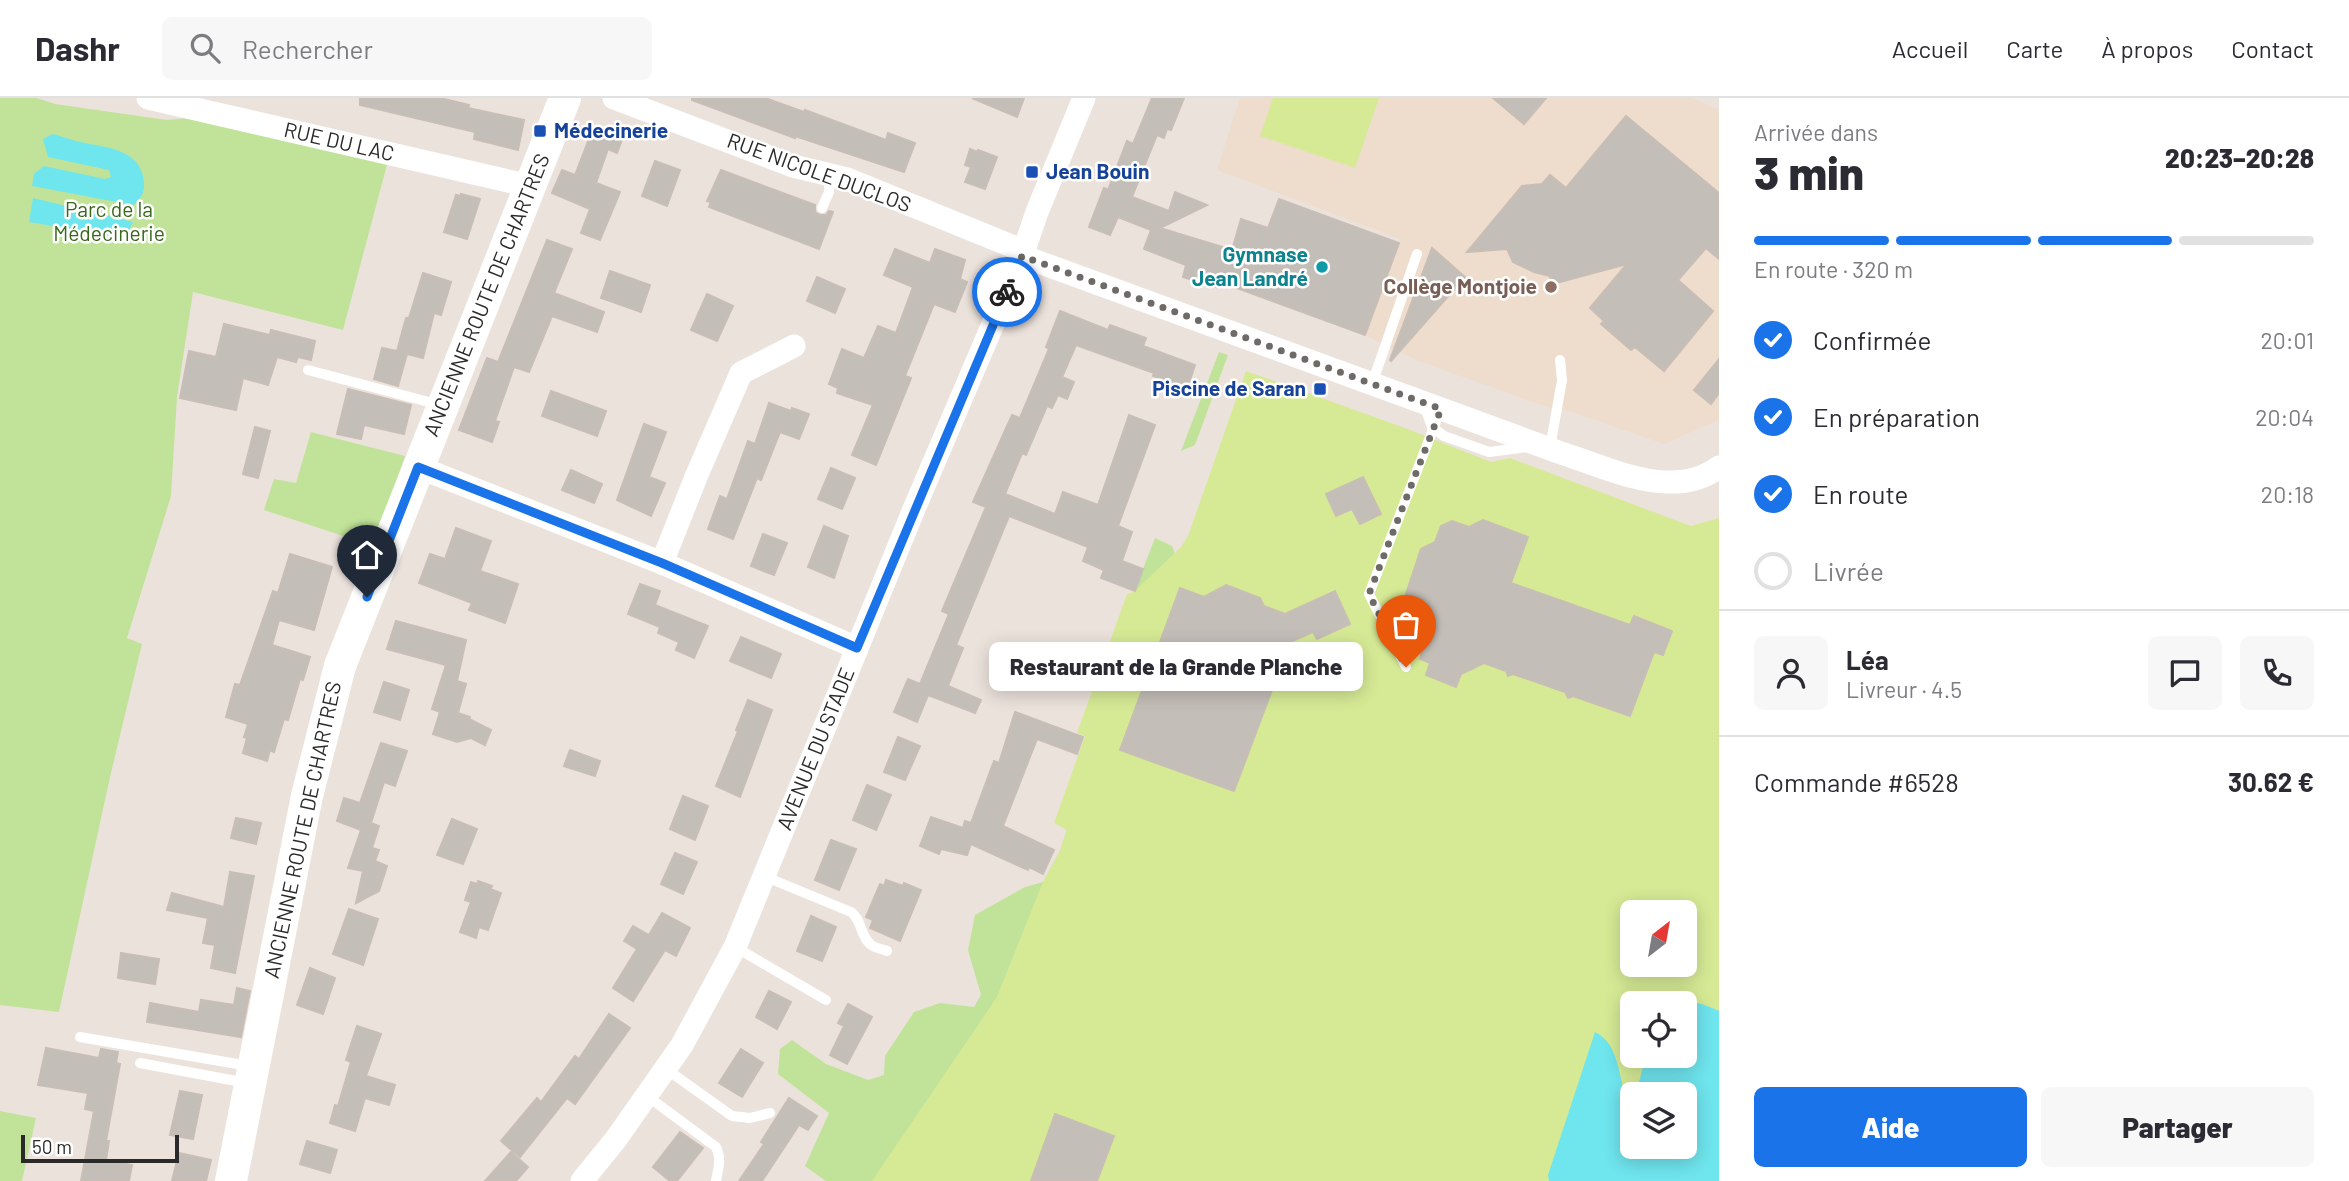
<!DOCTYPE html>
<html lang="fr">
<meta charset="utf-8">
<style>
:root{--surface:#fff;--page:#f7f7f7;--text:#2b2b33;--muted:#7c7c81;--line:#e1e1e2;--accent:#1a73e8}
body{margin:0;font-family:Barlow,sans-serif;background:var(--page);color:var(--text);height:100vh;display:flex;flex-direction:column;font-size:26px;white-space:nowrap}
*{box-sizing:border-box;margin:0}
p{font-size:23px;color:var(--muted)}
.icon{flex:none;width:38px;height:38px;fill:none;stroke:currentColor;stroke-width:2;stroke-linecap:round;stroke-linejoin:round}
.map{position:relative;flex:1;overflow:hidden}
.drawer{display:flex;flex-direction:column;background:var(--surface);width:630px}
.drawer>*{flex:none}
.needle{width:46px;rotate:31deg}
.controls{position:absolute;left:1620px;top:802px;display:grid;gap:14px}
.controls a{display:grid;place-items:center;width:77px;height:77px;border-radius:10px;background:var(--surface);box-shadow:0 4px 18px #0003;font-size:35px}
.scale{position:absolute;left:21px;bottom:18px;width:158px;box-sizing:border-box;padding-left:7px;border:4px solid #2a2a2a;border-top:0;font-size:19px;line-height:24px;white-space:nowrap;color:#2a2a2a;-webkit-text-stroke:5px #fff;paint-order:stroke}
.pin{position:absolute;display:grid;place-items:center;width:60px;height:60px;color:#fff;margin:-72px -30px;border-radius:50% 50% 50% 0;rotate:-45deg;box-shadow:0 0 7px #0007}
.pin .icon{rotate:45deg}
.courier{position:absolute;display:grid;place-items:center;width:70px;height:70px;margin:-35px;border:5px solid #1a73e8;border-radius:50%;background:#fff;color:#222;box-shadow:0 2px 9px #0007}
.bubble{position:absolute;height:49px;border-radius:10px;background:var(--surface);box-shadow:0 4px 18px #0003;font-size:23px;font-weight:800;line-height:49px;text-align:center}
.summary em{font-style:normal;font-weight:800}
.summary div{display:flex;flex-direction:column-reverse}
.summary{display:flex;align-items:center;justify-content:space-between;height:119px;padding:0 35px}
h1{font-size:46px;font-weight:800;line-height:52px}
.bar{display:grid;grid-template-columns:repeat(4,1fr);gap:10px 7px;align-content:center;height:84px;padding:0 35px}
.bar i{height:9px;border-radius:5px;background:var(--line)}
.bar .active{background:var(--accent)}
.bar p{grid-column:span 4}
.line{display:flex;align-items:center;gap:18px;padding:0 35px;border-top:2px solid var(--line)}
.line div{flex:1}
.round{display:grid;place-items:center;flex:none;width:74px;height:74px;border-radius:10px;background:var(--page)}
ol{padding:0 35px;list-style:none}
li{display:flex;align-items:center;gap:21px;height:77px}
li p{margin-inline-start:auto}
li .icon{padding:7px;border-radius:50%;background:var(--accent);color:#fff;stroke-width:4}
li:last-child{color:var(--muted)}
li i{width:38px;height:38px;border:4px solid var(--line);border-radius:50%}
.cta{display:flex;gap:14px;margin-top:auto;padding:14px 35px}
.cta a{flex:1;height:80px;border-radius:10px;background:var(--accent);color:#fff;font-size:28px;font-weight:800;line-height:80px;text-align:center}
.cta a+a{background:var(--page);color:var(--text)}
header{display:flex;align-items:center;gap:42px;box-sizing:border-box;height:98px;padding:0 35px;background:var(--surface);border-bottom:2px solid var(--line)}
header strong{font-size:33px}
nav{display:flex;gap:38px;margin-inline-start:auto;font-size:24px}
.search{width:490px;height:63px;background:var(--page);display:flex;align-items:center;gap:18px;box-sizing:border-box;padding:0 24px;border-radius:10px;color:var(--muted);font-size:26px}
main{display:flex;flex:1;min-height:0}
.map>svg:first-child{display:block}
.education{fill:#eedccc}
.green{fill:#c0e399}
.pitch{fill:#d6ea95;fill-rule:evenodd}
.water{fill:#6fe5ee}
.building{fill:#c4beb8;stroke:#c8beb6;stroke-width:2}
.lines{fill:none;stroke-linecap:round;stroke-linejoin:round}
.service{stroke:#fff;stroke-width:10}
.minor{stroke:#fff;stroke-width:23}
.secondary{stroke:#fff;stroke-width:32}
.done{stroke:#6e6a68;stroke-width:7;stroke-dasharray:0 12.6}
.route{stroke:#1a73e8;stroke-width:9}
.transit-dot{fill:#1a4fb4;stroke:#fff;stroke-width:2.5}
.culture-dot{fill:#0f9aa8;stroke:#fff;stroke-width:2.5}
.education-dot{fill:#8d6e63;stroke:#fff;stroke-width:2.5}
.labels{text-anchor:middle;stroke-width:5;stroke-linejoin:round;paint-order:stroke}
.transit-label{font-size:21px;font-weight:bold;fill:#164399;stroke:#fff;text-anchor:start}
.street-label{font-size:21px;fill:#2a2a2a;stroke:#fff}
.park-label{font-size:21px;fill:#39681a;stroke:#fff}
.culture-label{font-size:21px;font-weight:bold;fill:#0d838f;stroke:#fff;text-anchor:end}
.education-label{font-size:21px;font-weight:bold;fill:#785e54;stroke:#fff;text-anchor:end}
</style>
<header>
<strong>Dashr</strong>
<div class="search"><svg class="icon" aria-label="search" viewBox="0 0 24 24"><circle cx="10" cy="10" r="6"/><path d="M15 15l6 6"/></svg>Rechercher</div>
<nav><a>Accueil</a><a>Carte</a><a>À propos</a><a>Contact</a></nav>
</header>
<main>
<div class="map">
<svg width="1719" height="1083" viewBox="0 0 1719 1083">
<rect width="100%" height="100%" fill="#ece2dc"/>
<!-- education -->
<path class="education" d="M1240 0H1692L1719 12V322L1664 346 1569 313 1547 309 1416 262 1365 237 1400 141 1217 72Z"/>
<!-- green -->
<g class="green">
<path d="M0 0H37L55 6 167 22 188 20 388 63 343 232 193 194 177 299 171 398 127 540 142 546 110 679 59 914 0 907Z"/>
<path d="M1219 254 1228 257 1195 347 1181 353Z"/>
<path d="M311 334 405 358 374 448 264 412 274 381 296 385Z"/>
<path d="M1155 440 1172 448 1184 481 1134 494Z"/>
<path d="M1067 731 1013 1083H826L805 1068 829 1015 778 976 780 951 792 942 826 966 868 982 884 977 885 958 914 914 940 905 974 909 981 897 968 852 975 817 1025 789 1043 784 1060 753Z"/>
<path d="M0 1013 36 1020 22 1083H0Z"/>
</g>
<!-- pitch -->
<g class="pitch">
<path d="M1273 0H1379L1355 70 1260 38Z"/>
<path d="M1246 273 1405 330 1491 364 1510 360 1691 428 1719 420V1083H872L997 899 1043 784 1060 753 1067 732 1054 725 1085 638 1077 635 1127 496 1134 494 1181 449 1188 438ZM1633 814H1685V866H1633ZM1633 905H1685V957H1633ZM1633 996H1685V1048H1633Z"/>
</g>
<!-- water -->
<g class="water">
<path d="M53 36C64 39 74 43 85 45 109 50 141 52 144 84 145 93 141 102 133 107L32 88 34 76 44 68 105 81 111 79 109 72 48 59 43 41Z"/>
<path d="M33 100 133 124 127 136 116 139 29 124Z"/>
<path d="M1671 902C1689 902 1703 905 1719 913V1083H1549L1548 1077 1595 934C1617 945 1618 971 1624 993L1633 997V1048H1685V996H1636L1646 957H1685V905H1668Z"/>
</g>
<!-- building -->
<g class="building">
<path d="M360 0H440L469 7 468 10 524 22 518 52 474 41 475 34 360 7Z"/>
<path d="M692 0H765L804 14 805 12 886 42 888 35 915 45 904 74 795 38V40L692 2Z"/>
<path d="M972 0H1024L1017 19Z"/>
<path d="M1152 0H1184L1171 32 1167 31 1164 40 1157 37 1132 99 1169 113 1175 94 1207 107 1160 130 1232 152 1241 121 1268 130 1279 101 1399 145 1365 237 1218 183 1216 189 1183 179 1186 167 1144 151 1151 132 1118 119 1110 137 1089 129 1104 90 1108 92 1127 43 1133 46Z"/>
<path d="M1493 0H1546L1524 26Z"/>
<path d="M1626 18 1719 95V161L1706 150 1678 182 1713 213 1664 273 1635 249 1631 252 1601 226 1604 223 1590 210 1627 166 1560 184H1551L1550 178 1534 174 1513 164 1507 151 1467 154 1522 88 1542 86 1550 77 1566 90Z"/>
<path d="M594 28 623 39 617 55 608 51 596 85 620 94 600 142 581 135 590 111 552 95 562 72 575 77Z"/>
<path d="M970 51 977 54 978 52 997 59 985 91 965 84 971 69 965 67Z"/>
<path d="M655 63 680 72 667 108 642 98Z"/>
<path d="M721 72 815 107V114L820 117H826L829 113 833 114 819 151 709 109 711 104 707 103Z"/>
<path d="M461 96 480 101 467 141 444 134 456 97 461 98Z"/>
<path d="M547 142 572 151 554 195 604 214 597 234 552 218 529 274 514 269 495 323 499 324 492 344 459 332 487 260 498 264Z"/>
<path d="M1432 150 1465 179 1391 263 1390 262Z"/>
<path d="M895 151 930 165 935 151 965 162 960 181 967 184 955 214 934 206 905 278 911 280 876 367 852 357 873 307 837 295 838 290 829 286 842 251 864 260 878 228 896 235 913 189 884 177Z"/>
<path d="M610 173 650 187 641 214 601 200Z"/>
<path d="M423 175 451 184 441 217 434 215 423 260 407 256 398 288 374 281 382 250 397 253 406 220H409Z"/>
<path d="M817 179 845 191 835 215 807 203Z"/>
<path d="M707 196 733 208 717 243 691 232Z"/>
<path d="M1060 213 1108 232 1110 227 1146 240 1143 248 1195 267 1187 291 1153 278 1154 275 1076 247 1062 279 1074 284 1067 301 1058 297 1052 310 1047 308 1026 357 1022 355 1005 396 1055 416 1063 394 1098 407 1129 317 1155 327 1118 428 1132 434 1122 463 1143 471 1135 493 1101 480 1104 472 1083 463 1088 449 1009 418 956 547 963 550 948 588 981 602 975 615 928 597 917 624 894 614 908 581 920 586 949 516 942 513 986 409 973 404 1012 317 1020 320 1049 251 1046 249Z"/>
<path d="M224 226 270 237 271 232 315 243 311 262 298 259 296 264 277 259 268 287 243 280 236 312 180 300 189 253 216 259Z"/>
<path d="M1719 261V295L1711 306 1694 292Z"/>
<path d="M348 291 411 307 404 336 364 327 361 341 337 336Z"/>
<path d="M551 293 606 313 597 338 542 318Z"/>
<path d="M769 305 791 313 792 310 809 316 799 341 780 334 761 382 757 380 733 441 708 431 720 398 727 401 748 343 755 346Z"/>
<path d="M644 326 666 334 649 379 665 385 651 418 617 402Z"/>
<path d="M255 329 270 333 258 380 243 376Z"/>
<path d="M831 370 855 380 842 411 818 401Z"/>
<path d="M571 372 602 386 594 405 562 392Z"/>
<path d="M1363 379 1381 416 1360 426 1352 411 1336 418 1326 396Z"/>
<path d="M1483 422 1528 439 1511 485 1630 527 1634 518 1672 533 1663 557 1654 554 1630 618 1573 598 1568 600 1565 594 1513 576 1508 578 1506 573 1484 565 1461 576 1456 589 1426 577 1430 565 1420 561 1423 551 1417 550 1421 538 1416 536 1428 504 1406 496 1421 451 1435 444 1441 428 1452 423 1469 429Z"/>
<path d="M824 428 848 438 834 480 808 469Z"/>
<path d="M456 430 491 443 480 473 518 486 505 525 469 512 472 505 419 485 430 456 445 461Z"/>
<path d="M763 436 787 445 774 477 751 468Z"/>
<path d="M290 456 332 469 314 532 279 522 272 547 310 559 303 582 300 581 288 622 284 621 274 654 270 652 267 663 243 655 247 640 244 639 248 626 226 619 235 586 240 587 273 493 278 495Z"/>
<path d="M640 486 660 493 655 507 708 528 694 560 676 552 679 544 658 535 660 529 628 516Z"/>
<path d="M1226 487 1260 500 1264 508 1285 516 1335 493 1350 526 1317 541 1313 534 1290 544 1234 693 1120 652 1180 490 1204 499Z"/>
<path d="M396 523 466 542 457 583 466 586 458 615 470 619 469 621 491 632 485 647 471 640 457 644 433 636 440 614 432 611 446 567 387 551Z"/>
<path d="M741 539 781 556 771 580 730 563Z"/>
<path d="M1027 546 1050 555 1042 577 1018 567Z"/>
<path d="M384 584 409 592 400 622 374 614Z"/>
<path d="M748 602 772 612 740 699 716 688 738 633 736 632Z"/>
<path d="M1015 614 1083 639 1077 656 1037 641 1003 728 1054 752 1043 776 1029 769 1028 772 971 746 967 757 941 751 939 756 920 748 931 719 963 730 965 723 971 725 994 663 999 665Z"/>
<path d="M898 639 920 648 905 682 884 674Z"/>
<path d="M381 645 407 653 395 688 384 684 371 725 379 728 372 750 379 752 375 763 387 768 379 793 356 805 363 773 348 770 361 732 337 723 344 700 360 705Z"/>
<path d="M570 652 600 663 595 678 564 668Z"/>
<path d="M867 687 891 697 876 732 853 722Z"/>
<path d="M683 698 708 708 695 742 670 731Z"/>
<path d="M236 720 261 725 256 746 231 740Z"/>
<path d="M452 721 477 731 463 766 437 757Z"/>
<path d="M831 742 856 751 839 792 815 782Z"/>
<path d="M675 755 697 764 683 796 661 786Z"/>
<path d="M230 774 254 778 235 875 211 870 215 847 203 845 208 820 167 812 172 795 224 809Z"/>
<path d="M886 782 903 788 904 785 921 792 900 843 870 830 873 822 866 819 880 786 884 788Z"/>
<path d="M478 783 492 788 490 791 501 795 488 832 479 829 476 840 460 834 471 804 465 802 471 784 477 786Z"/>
<path d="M349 811 378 821 363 867 333 856Z"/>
<path d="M662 815 690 830 676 858 665 852 633 903 613 890 637 851 624 843 633 828 649 837Z"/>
<path d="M811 818 836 829 822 863 797 853Z"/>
<path d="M121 855 159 861 155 886 118 880Z"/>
<path d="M310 870 335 880 323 916 297 907Z"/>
<path d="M237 890 250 893 241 939 147 924 150 905 199 914 201 902 234 907Z"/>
<path d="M769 893 791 904 777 931 756 919Z"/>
<path d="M848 906 872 919 847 966 830 957 844 928 838 925Z"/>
<path d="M609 916 630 930 575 1006 567 1000 520 1059 501 1043 537 1000 541 1004 575 958 579 961Z"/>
<path d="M357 928 381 936 366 978 395 987 389 1007 365 1000 355 1033 330 1025 335 1007 338 1008 351 964 346 962Z"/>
<path d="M46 950 99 960 101 951 118 954 116 965 120 966 106 1043H109L106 1062 132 1067 129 1083H81L94 1013 85 1011 88 995 38 987Z"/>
<path d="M741 951 763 965 742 999 719 985Z"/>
<path d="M180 993 202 997 193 1041 170 1037Z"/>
<path d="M789 1000 817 1018 808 1032 799 1027 762 1083H739L764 1046 761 1044Z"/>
<path d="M1055 1016 1114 1038 1097 1083H1031Z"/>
<path d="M680 1034 703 1050 677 1083H670L653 1069Z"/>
<path d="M307 1043 337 1052 330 1075 300 1066Z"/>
<path d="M511 1054 528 1069 516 1083H485Z"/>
<path d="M179 1055 211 1062 206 1083H172Z"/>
</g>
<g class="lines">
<!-- service -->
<g class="service">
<path d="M822 110 829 94 830 77"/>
<path d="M308 272 440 307"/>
<path d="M1372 286 1417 156"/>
<path d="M1424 307 1432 329 1444 338 1489 354 1527 349"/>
<path d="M1550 350 1562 282 1560 262"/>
<path d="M1406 569 1369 496 1441 311"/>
<path d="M766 779 851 814C862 822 860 837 870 846 874 850 882 851 887 853"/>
<path d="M735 849 826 902"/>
<path d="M80 939 249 968"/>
<path d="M140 965 247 985"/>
<path d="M666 971 732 1018 750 1020 770 1015"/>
<path d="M647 998 716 1049C722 1061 718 1071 716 1083"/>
</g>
<!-- minor -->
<g class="minor">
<path d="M148 0 530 88"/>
<path d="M614 0 793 68 847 81 1024 153"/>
<path d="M1022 158 1564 356C1611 371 1674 403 1719 369"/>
<path d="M418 369 662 465 857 550"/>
<path d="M662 465 696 379 741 275 794 248"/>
<path d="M582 1083 616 1041 682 947 735 849 914 411 1022 158 1037 114 1084 0"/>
</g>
<!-- secondary -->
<path class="secondary" d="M231 1083 307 698 340 568 565 0"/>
</g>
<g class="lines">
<!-- done -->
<path class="done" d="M1007 194 1022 158 1441 311 1369 496 1406 569"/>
<!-- route -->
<path class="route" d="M367 499 418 369 662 465 857 550 1007 194"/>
</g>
<!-- markers -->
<g class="transit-dot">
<rect x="533" y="26" width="14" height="14" rx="3.5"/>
<rect x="1025" y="67" width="14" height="14" rx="3.5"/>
<rect x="1313" y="284" width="14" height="14" rx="3.5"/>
</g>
<circle class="culture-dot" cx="1322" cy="169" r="7"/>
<circle class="education-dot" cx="1551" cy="189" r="7"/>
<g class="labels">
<!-- transit labels -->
<g class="transit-label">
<text x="554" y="40">Médecinerie</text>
<text x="1046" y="81">Jean Bouin</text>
<text x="1306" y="298" text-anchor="end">Piscine de Saran</text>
</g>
<!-- street labels -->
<g class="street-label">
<text transform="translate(339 44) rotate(13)" y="7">RUE DU LAC</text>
<text transform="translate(819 75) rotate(20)" y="7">RUE NICOLE DUCLOS</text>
<text transform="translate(487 197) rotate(-68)" y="7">ANCIENNE ROUTE DE CHARTRES</text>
<text transform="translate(816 651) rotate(-68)" y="7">AVENUE DU STADE</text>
<text transform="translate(303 732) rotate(-78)" y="7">ANCIENNE ROUTE DE CHARTRES</text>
</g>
<!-- park labels -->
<g class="park-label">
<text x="109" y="119">Parc de la<tspan x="109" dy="24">Médecinerie</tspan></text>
</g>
<!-- culture labels -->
<g class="culture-label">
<text x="1308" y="164">Gymnase<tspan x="1308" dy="24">Jean Landré</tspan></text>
</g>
<!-- education labels -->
<g class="education-label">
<text x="1537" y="196">Collège Montjoie</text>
</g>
</g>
</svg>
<div class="controls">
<a><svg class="needle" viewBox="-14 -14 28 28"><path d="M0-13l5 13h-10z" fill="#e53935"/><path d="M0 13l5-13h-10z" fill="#7c7c81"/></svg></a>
<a><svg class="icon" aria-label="locate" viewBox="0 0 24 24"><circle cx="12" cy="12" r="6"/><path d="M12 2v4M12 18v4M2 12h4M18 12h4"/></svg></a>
<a><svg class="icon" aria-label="layers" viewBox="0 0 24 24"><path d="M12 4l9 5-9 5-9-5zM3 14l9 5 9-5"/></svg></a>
</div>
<div class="scale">50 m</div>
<div class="pin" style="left:1406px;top:569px;background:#ea580c"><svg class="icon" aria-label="bag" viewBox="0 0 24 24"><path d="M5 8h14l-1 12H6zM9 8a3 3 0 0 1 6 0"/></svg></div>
<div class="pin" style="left:367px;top:499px;background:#1f2937"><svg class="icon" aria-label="home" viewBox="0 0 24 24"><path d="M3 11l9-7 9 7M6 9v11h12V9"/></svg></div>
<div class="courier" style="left:1007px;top:194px"><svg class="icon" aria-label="bike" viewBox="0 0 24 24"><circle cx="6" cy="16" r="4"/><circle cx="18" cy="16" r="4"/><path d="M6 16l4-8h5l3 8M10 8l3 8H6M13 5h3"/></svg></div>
<div class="bubble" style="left:989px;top:544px;width:374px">Restaurant de la Grande Planche</div>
</div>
<section class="drawer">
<div class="summary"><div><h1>3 min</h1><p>Arrivée dans</p></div><em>20:23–20:28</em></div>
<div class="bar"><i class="active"></i><i class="active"></i><i class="active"></i><i></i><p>En route · 320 m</p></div>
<ol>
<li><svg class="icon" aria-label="check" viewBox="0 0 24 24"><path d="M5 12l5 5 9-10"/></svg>Confirmée<p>20:01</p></li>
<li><svg class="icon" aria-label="check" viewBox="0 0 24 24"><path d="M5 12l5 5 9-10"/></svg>En préparation<p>20:04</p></li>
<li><svg class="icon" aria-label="check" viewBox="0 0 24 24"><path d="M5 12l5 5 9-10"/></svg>En route<p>20:18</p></li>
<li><i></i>Livrée</li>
</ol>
<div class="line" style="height:126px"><a class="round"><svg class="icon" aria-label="person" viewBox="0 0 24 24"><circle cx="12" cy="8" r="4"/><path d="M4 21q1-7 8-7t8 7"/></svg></a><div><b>Léa</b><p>Livreur · 4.5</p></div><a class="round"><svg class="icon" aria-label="chat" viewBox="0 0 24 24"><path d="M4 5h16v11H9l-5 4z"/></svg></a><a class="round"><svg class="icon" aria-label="phone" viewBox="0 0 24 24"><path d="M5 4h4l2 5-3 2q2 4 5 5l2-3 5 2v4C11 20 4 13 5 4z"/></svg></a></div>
<div class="line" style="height:91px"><div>Commande #6528</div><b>30.62 €</b></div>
<div class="cta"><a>Aide</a><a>Partager</a></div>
</section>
</main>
